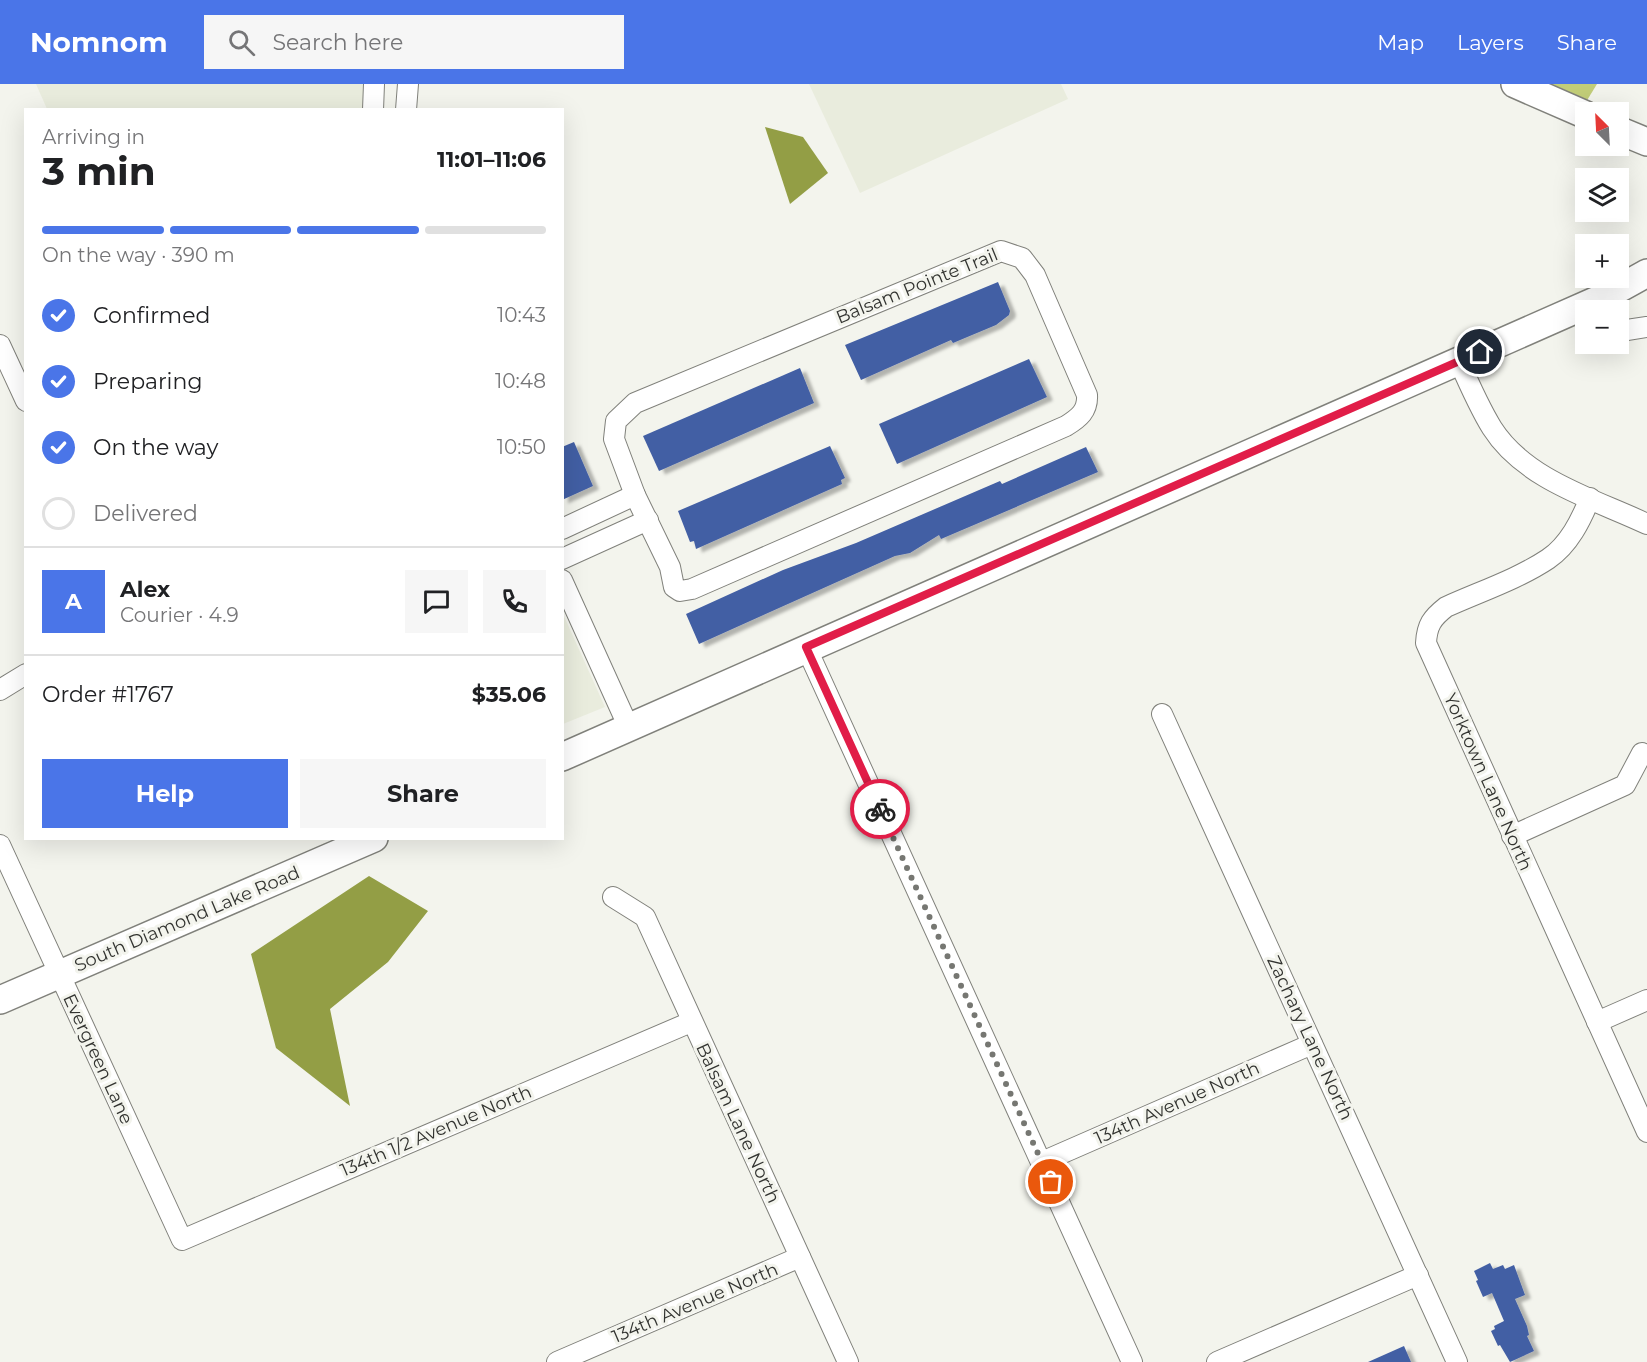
<!DOCTYPE html>
<meta charset="utf-8">
<style>
:root{--surface:#fff;--page:#f6f6f6;--text:#202124;--muted:#757577;--line:#e0e0e0;--accent:#4a75e8}
body{margin:0;font-family:Montserrat,sans-serif;background:var(--page);color:var(--text);height:100vh;display:flex;flex-direction:column;font-size:22px;white-space:nowrap}
*{box-sizing:border-box;margin:0}
p{font-size:20px;color:var(--muted)}
.icon{flex:none;width:33px;height:33px;fill:none;stroke:currentColor;stroke-width:2;stroke-linecap:round;stroke-linejoin:round}
.map{position:relative;flex:1;overflow:hidden}
.side{position:absolute;left:24px;top:24px;width:540px;height:732px;display:flex;flex-direction:column;background:var(--surface);border-radius:0px;box-shadow:0 6px 24px #0002}
.side>*{flex:none}
.needle{width:39px;rotate:336deg}
.tools{position:absolute;left:1575px;top:18px;display:grid;gap:12px}
.tools a{display:grid;place-items:center;width:54px;height:54px;border-radius:0px;background:var(--surface);box-shadow:0 6px 24px #0002;font-size:30px}
.pin{position:absolute;display:grid;place-items:center;width:51px;height:51px;color:#fff;margin:-26px;border:3px solid #fff;border-radius:50%;box-shadow:0 2px 6px #0007}
.courier{position:absolute;display:grid;place-items:center;width:60px;height:60px;margin:-30px;border:4px solid #e11d48;border-radius:50%;background:#fff;color:#222;box-shadow:0 2px 8px #0007}
.overview em{font-style:normal;font-weight:700}
.overview div{display:flex;flex-direction:column-reverse}
.overview{display:flex;align-items:center;justify-content:space-between;height:102px;padding:0 18px}
h1{font-size:39px;font-weight:700;line-height:45px}
.bar{display:grid;grid-template-columns:repeat(4,1fr);gap:9px 6px;align-content:center;height:72px;padding:0 18px}
.bar i{height:8px;border-radius:4px;background:var(--line)}
.bar .selected{background:var(--accent)}
.bar p{grid-column:span 4}
.line{display:flex;align-items:center;gap:15px;padding:0 18px;border-top:2px solid var(--line)}
.line div{flex:1}
.round{display:grid;place-items:center;flex:none;width:63px;height:63px;border-radius:0px;background:var(--page)}
ol{padding:0 18px;list-style:none}
li{display:flex;align-items:center;gap:18px;height:66px}
li p{margin-inline-start:auto}
li .icon{padding:6px;border-radius:50%;background:var(--accent);color:#fff;stroke-width:4}
li:last-child{color:var(--muted)}
li i{width:33px;height:33px;border:3px solid var(--line);border-radius:50%}
.primary-button{display:flex;gap:12px;margin-top:auto;padding:12px 18px}
.primary-button a{flex:1;height:69px;border-radius:0px;background:var(--accent);color:#fff;font-size:24px;font-weight:700;line-height:69px;text-align:center}
.primary-button a+a{background:var(--page);color:var(--text)}
header{display:flex;align-items:center;gap:36px;box-sizing:border-box;height:84px;padding:0 30px;background:var(--accent);color:#fff}
header strong{font-size:28px}
nav{display:flex;gap:33px;margin-inline-start:auto;font-size:21px}
.search{width:420px;height:54px;background:var(--page);display:flex;align-items:center;gap:15px;box-sizing:border-box;padding:0 21px;border-radius:0px;color:var(--muted);font-size:22px}
.map>svg:first-child{display:block}
.built{fill:#e9ecdd}
.green{fill:#c2cd78}
.water{fill:#939e45}
.building{fill:#435fa4;filter:url(#shadow)}
.lines{fill:none;stroke-linecap:round;stroke-linejoin:round}
.street-casing{stroke:#80817b;stroke-width:22}
.secondary-casing{stroke:#80817b;stroke-width:30}
.street{stroke:#fff;stroke-width:20}
.secondary{stroke:#fff;stroke-width:27}
.done{stroke:#767772;stroke-width:6;stroke-dasharray:0 10.8}
.route{stroke:#e11d48;stroke-width:8}
.labels{text-anchor:middle;stroke-width:6;stroke-linejoin:round;paint-order:stroke}
.street-label{font-size:18px;fill:#323330;stroke:#f3f4ed}
</style>
<header>
<strong>Nomnom</strong>
<div class="search"><svg class="icon" aria-label="search" viewBox="0 0 24 24"><circle cx="10" cy="10" r="6"/><path d="M15 15l6 6"/></svg>Search here</div>
<nav><a>Map</a><a>Layers</a><a>Share</a></nav>
</header>
<div class="map">
<svg width="1647" height="1278" viewBox="0 0 1647 1278">
<defs>
<filter id="shadow"><feDropShadow dx="6" dy="3.5" stdDeviation="1.5" flood-color="#0004"/></filter>
</defs>
<rect width="100%" height="100%" fill="#f3f4ed"/>
<!-- built -->
<g class="built">
<path d="M36 0H370L369 25H47Z"/>
<path d="M809 0H1061L1068 15 860 109Z"/>
<path d="M563 530 605 623 563 640H562Z"/>
</g>
<!-- green -->
<path class="green" d="M1547 0H1597L1586 18Z"/>
<!-- water -->
<g class="water">
<path d="M765 43 803 53 828 89 790 120Z"/>
<path d="M369 792 428 827 388 878 330 925 350 1022 276 964 251 870Z"/>
</g>
<!-- building -->
<g class="building">
<path d="M998 198 1010 227 1009 231 996 241 953 259 951 256 861 296 845 261Z"/>
<path d="M1029 275 1047 313 897 380 879 340Z"/>
<path d="M800 284 814 319 659 387 643 352Z"/>
<path d="M574 358 593 402 562 416V363Z"/>
<path d="M830 362 845 394 841 396 842 400 696 465 694 457 690 458 678 427Z"/>
<path d="M1086 363 1098 388 941 455 939 451 910 469 895 472 699 560 686 530 783 486 856 459 1000 397 1002 400Z"/>
<path d="M1490 1179 1493 1185 1503 1181 1505 1185 1514 1181 1525 1211 1515 1215 1527 1242 1529 1251 1527 1252 1534 1267 1510 1278 1500 1261 1498 1262 1491 1247 1495 1245 1494 1242 1504 1237 1492 1209 1483 1213 1476 1197 1478 1196 1474 1187Z"/>
<path d="M1404 1262 1411 1278H1368Z"/>
</g>
<g class="lines">
<!-- street casing -->
<g class="street-casing">
<g id="street">
<path d="M373 26 374 0"/>
<path d="M406 26 408 0"/>
<path d="M1001 167 1022 174 1035 191 1087 311C1088 327 1079 334 1066 342L692 505 680 507 674 503 670 483 635 411 614 355 616 337 635 319Z"/>
<path d="M1618 241 1627 246 1647 243"/>
<path d="M0 261 26 317"/>
<path d="M1459 277C1469 300 1479 323 1492 344 1525 396 1594 415 1647 440"/>
<path d="M1590 414C1581 436 1569 461 1548 475 1518 495 1479 508 1446 523 1432 534 1427 541 1426 559L1647 1048"/>
<path d="M562 445 635 411"/>
<path d="M562 475 648 436"/>
<path d="M562 496 629 644"/>
<path d="M806 563 1132 1278"/>
<path d="M0 606 26 590"/>
<path d="M1162 630 1457 1278"/>
<path d="M1512 752 1625 701 1642 669"/>
<path d="M0 761 182 1156 691 938"/>
<path d="M613 813 645 833 848 1278"/>
<path d="M1597 938 1647 916"/>
<path d="M1042 1078 1312 960"/>
<path d="M557 1278 800 1173"/>
<path d="M1217 1278 1418 1191"/>
</g>
</g>
<!-- secondary casing -->
<g class="secondary-casing">
<g id="secondary">
<path d="M1515 0 1586 31"/>
<path d="M1618 46 1647 58"/>
<path d="M562 673 1604 213 1647 189"/>
<path d="M0 916 374 754"/>
</g>
</g>
<!-- street -->
<use href="#street" class="street"/>
<!-- secondary -->
<use href="#secondary" class="secondary"/>
</g>
<g class="lines">
<!-- done -->
<path class="done" d="M880 725 1051 1098"/>
<!-- route -->
<path class="route" d="M880 725 806 563 1480 268"/>
</g>
<g class="labels">
<!-- street labels -->
<g class="street-label">
<text transform="translate(917 202) rotate(-22)" y="6">Balsam Pointe Trail</text>
<text transform="translate(1488 698) rotate(66)" y="6">Yorktown Lane North</text>
<text transform="translate(187 835) rotate(-23)" y="6">South Diamond Lake Road</text>
<text transform="translate(1310 954) rotate(65)" y="6">Zachary Lane North</text>
<text transform="translate(98 975) rotate(65)" y="6">Evergreen Lane</text>
<text transform="translate(1177 1019) rotate(-24)" y="6">134th Avenue North</text>
<text transform="translate(738 1039) rotate(65)" y="6">Balsam Lane North</text>
<text transform="translate(436 1047) rotate(-23)" y="6">134th 1/2 Avenue North</text>
<text transform="translate(695 1219) rotate(-23)" y="6">134th Avenue North</text>
</g>
</g>
</svg>
<div class="tools">
<a><svg class="needle" viewBox="-14 -14 28 28"><path d="M0-13l5 13h-10z" fill="#e53935"/><path d="M0 13l5-13h-10z" fill="#757577"/></svg></a>
<a><svg class="icon" aria-label="layers" viewBox="0 0 24 24"><path d="M12 4l9 5-9 5-9-5zM3 14l9 5 9-5"/></svg></a>
<a>+</a>
<a>−</a>
</div>
<div class="pin" style="left:1051px;top:1098px;background:#ea580c"><svg class="icon" aria-label="bag" viewBox="0 0 24 24"><path d="M5 8h14l-1 12H6zM9 8a3 3 0 0 1 6 0"/></svg></div>
<div class="pin" style="left:1480px;top:268px;background:#1f2937"><svg class="icon" aria-label="home" viewBox="0 0 24 24"><path d="M3 11l9-7 9 7M6 9v11h12V9"/></svg></div>
<div class="courier" style="left:880px;top:725px"><svg class="icon" aria-label="bike" viewBox="0 0 24 24"><circle cx="6" cy="16" r="4"/><circle cx="18" cy="16" r="4"/><path d="M6 16l4-8h5l3 8M10 8l3 8H6M13 5h3"/></svg></div>
<section class="side">
<div class="overview"><div><h1>3 min</h1><p>Arriving in</p></div><em>11:01–11:06</em></div>
<div class="bar"><i class="selected"></i><i class="selected"></i><i class="selected"></i><i></i><p>On the way · 390 m</p></div>
<ol>
<li><svg class="icon" aria-label="check" viewBox="0 0 24 24"><path d="M5 12l5 5 9-10"/></svg>Confirmed<p>10:43</p></li>
<li><svg class="icon" aria-label="check" viewBox="0 0 24 24"><path d="M5 12l5 5 9-10"/></svg>Preparing<p>10:48</p></li>
<li><svg class="icon" aria-label="check" viewBox="0 0 24 24"><path d="M5 12l5 5 9-10"/></svg>On the way<p>10:50</p></li>
<li><i></i>Delivered</li>
</ol>
<div class="line" style="height:108px"><b class="round" style="background:var(--accent);color:#fff">A</b><div><b>Alex</b><p>Courier · 4.9</p></div><a class="round"><svg class="icon" aria-label="chat" viewBox="0 0 24 24"><path d="M4 5h16v11H9l-5 4z"/></svg></a><a class="round"><svg class="icon" aria-label="phone" viewBox="0 0 24 24"><path d="M5 4h4l2 5-3 2q2 4 5 5l2-3 5 2v4C11 20 4 13 5 4z"/></svg></a></div>
<div class="line" style="height:78px"><div>Order #1767</div><b>$35.06</b></div>
<div class="primary-button"><a>Help</a><a>Share</a></div>
</section>
</div>
